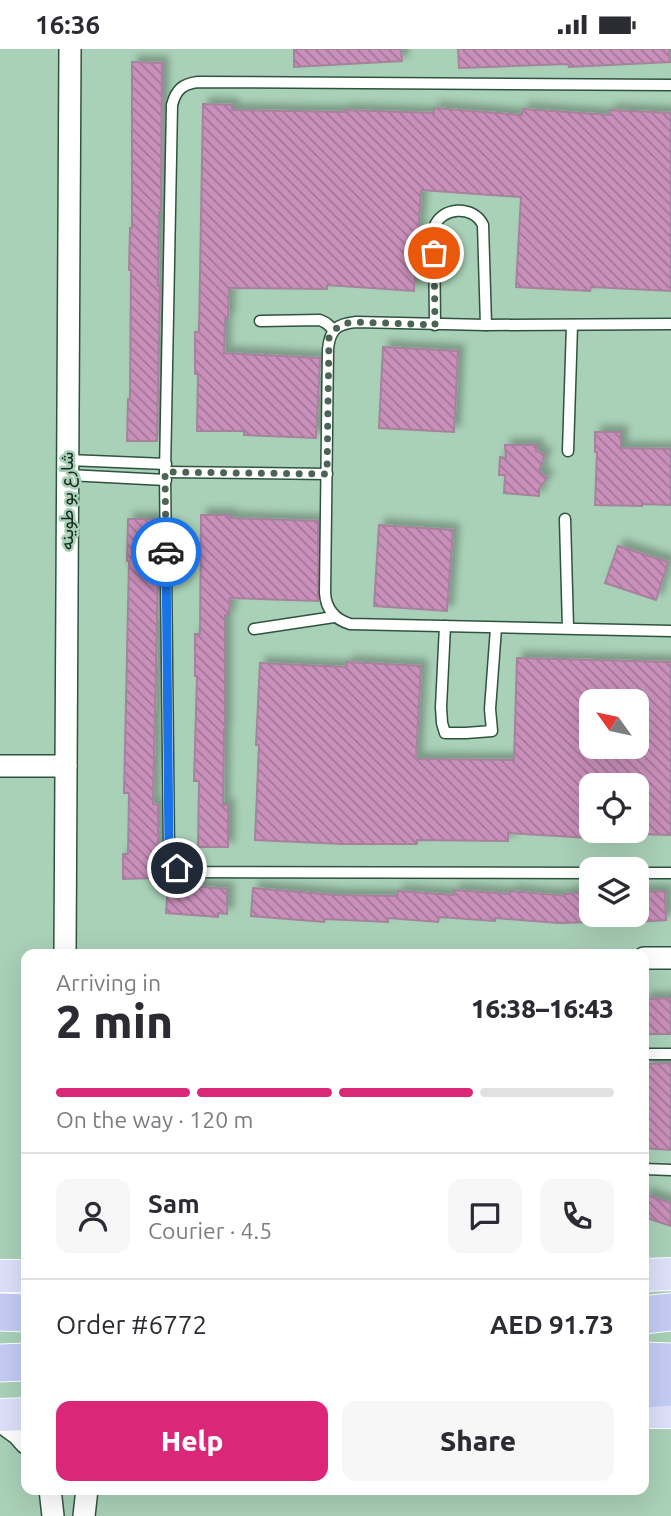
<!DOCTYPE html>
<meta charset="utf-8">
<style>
:root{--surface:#fff;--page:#f7f7f7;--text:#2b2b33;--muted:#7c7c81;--line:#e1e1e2;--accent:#db2777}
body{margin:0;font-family:Ubuntu,Vazirmatn,sans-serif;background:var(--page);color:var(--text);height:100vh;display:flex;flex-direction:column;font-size:26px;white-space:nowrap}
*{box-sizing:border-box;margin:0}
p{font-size:23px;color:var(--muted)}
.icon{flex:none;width:38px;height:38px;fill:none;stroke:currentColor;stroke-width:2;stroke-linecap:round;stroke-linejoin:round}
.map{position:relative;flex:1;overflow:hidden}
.details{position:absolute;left:21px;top:900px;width:628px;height:546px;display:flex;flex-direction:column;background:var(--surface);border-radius:14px;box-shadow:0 7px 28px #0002}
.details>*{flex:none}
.needle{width:46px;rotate:303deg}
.buttons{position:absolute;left:579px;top:640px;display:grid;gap:14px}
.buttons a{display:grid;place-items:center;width:70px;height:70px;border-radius:14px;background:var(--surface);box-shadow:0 7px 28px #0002;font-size:35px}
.pin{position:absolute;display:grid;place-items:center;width:60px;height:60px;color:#fff;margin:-30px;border:4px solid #fff;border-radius:50%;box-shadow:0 2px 7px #0007}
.courier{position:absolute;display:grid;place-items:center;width:70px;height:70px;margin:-35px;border:5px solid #1a73e8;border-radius:50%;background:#fff;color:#222;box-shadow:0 2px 9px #0007}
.head em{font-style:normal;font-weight:800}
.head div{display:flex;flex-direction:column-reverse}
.head{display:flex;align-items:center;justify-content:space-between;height:119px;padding:0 35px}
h1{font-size:46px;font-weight:800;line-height:52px}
.bar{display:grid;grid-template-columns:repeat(4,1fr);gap:10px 7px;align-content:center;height:84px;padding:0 35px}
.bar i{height:9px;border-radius:5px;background:var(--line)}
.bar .current{background:var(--accent)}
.bar p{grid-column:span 4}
.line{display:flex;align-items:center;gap:18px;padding:0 35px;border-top:2px solid var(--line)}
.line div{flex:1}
.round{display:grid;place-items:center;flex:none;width:74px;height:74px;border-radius:14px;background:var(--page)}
.primary-button{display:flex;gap:14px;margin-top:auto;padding:14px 35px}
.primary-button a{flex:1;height:80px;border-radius:14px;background:var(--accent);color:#fff;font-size:28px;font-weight:800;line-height:80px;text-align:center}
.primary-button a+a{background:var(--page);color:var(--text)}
.status{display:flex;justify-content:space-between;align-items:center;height:49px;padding:0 35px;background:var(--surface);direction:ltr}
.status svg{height:19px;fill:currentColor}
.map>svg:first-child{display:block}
.building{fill:url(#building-back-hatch);stroke:#a6839c;stroke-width:2;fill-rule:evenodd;filter:url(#shadow)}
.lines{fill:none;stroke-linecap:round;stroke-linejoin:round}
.lane-casing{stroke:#2f533e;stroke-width:13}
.street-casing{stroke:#2f533e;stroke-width:24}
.primary-casing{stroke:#fff;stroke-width:34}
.highway-casing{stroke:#fff;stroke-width:39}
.lane{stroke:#fff;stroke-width:10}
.street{stroke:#fff;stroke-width:21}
.primary{stroke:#dce0f9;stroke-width:32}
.highway{stroke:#c4ccf5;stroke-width:37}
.done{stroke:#4c6455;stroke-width:7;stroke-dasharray:0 12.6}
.route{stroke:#1a73e8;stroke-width:9}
.labels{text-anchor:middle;stroke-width:5;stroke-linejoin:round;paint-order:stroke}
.street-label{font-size:18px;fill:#1a2a20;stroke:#a9d1b7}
</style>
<div class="status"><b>16:36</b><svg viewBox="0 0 49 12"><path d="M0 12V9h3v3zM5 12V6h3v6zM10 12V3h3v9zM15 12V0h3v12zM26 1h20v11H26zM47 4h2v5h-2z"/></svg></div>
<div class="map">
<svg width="671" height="1467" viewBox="0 0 671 1467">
<defs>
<pattern id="building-back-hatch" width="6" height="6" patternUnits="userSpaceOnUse" patternTransform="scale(1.75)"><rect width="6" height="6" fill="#ca90bb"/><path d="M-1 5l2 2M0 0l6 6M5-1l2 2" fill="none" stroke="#a37698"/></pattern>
<filter id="shadow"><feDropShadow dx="6" dy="-6" stdDeviation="3.5" flood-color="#0004"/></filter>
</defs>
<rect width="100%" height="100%" fill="#a9d1b7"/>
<!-- building -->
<g class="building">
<path d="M294 0H401L402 12 294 18Z"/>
<path d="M458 0H669L670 13 569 18 568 15 459 19Z"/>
<path d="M132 13 162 14 161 163H159L158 237H160L157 392H127L128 350H130L131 221H129L130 179H132Z"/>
<path d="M203 55 232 56V61L344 63V61L434 64V59L522 66 523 60 610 66V61L671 64V242L591 238 590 242 516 238 521 148 421 141 414 242 327 236V240L229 239 228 270H225L224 304 320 309 316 389 244 386V382H197L198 325H195V283H199Z"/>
<path d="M383 298 458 302 454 383 379 379Z"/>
<path d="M595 383H621V399L671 400V456L642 455V457L595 456 597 403H595Z"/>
<path d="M505 396H537L536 402 545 405 539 422 547 429 539 440V447L504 444 505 426H499L500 408 506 409Z"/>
<path d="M201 466H230V469L318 472V552L230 549 229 566H225V680H224L223 756H228V798H198L199 732H194L197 627H195V585H200Z"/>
<path d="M128 470H157L156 526H158L153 755 158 756V798H156L155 829 123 830V805H128L129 744H124L129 512H127Z"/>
<path d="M379 476 453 481 447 562 374 557Z"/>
<path d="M618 497 668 513 656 551 605 534Z"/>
<path d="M517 609 671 613V786L637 785V737H592L589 789 508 784V792L417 791V795H343L255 791 259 696H256L260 614 347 618V613L421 617 416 710 514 711ZM590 653H637V705L589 703Z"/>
<path d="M168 835 227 840V865L218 864V868L166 864Z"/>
<path d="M253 839 335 846 397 847 398 842 454 846V841L510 845V842L565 847V845L592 843V873L559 874 495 869V872L439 868 438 873 388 869V873L325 870 324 873 251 867Z"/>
<path d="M665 842 666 871 637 873V843Z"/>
<path d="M671 949V985H644V950Z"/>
<path d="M671 1014V1101L644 1099V1015Z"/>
<path d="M644 1145 671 1154V1177L644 1168Z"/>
</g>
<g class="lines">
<!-- lane casing -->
<g class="lane-casing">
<g id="lane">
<path d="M260 272 320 271 326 274 334 281"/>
<path d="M671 275 486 276 356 273C337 275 330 280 328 300L325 544C326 560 334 570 350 575L671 582"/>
<path d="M435 276 434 179C440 158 473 155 483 176L486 276"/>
<path d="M568 402 572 276"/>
<path d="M68 411 166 415"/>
<path d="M165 423 327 425"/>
<path d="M68 426 166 431"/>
<path d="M565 470 568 579"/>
<path d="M445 577 441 658 442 674 445 684H466L492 682 490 660 496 579"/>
<path d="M254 580 334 568"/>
<path d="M592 824 189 823C176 821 171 815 169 803L165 423 172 56C176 41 182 35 198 33L671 36"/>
<path d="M637 824H671"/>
<path d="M644 1005H671"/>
<path d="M644 1120 671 1121"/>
</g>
</g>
<!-- street casing -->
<g class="street-casing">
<g id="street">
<path d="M0 717H66"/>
<path d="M65 905 70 0"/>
<path d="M644 909H671"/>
<path d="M0 1372 18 1385 26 1394"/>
<path d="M50 1440 53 1467"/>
<path d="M84 1467 87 1440"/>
</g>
</g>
<!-- primary casing -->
<g class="primary-casing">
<g id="primary">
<path d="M644 1226 671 1225"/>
<path d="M0 1227H26"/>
<path d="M644 1363H671"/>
<path d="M0 1366 26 1365"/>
</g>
</g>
<!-- highway casing -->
<g class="highway-casing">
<g id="highway">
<path d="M0 1263 26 1264"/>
<path d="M644 1266 671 1263"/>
<path d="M644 1312 671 1313"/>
<path d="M0 1314 26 1313"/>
<path d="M644 1340 671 1338"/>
</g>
</g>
<!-- lane -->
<use href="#lane" class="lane"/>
<!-- street -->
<use href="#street" class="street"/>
<!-- primary -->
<use href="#primary" class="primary"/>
<!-- highway -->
<use href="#highway" class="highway"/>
</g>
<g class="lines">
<!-- done -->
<path class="done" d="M166 503 165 423 327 425 329 288C336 277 343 274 356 273L435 276 434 204"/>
<!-- route -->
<path class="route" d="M166 503 169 803 171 813 177 819"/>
</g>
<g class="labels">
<!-- street labels -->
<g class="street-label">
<text transform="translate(67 452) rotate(-90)" y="6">شارع بو طوينه</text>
</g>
</g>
</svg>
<div class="buttons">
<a><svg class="needle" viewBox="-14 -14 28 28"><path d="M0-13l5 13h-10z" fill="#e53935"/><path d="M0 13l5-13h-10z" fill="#7c7c81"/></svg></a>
<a><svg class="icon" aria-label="locate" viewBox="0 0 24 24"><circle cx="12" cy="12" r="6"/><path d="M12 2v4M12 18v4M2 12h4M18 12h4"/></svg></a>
<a><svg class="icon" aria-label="layers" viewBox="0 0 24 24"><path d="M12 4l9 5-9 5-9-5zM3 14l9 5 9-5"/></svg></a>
</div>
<div class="pin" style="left:434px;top:204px;background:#ea580c"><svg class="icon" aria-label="bag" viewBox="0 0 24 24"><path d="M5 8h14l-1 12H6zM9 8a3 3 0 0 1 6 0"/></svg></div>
<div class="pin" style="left:177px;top:819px;background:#1f2937"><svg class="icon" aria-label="home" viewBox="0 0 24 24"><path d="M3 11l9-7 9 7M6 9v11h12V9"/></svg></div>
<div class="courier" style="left:166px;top:503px"><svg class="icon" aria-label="car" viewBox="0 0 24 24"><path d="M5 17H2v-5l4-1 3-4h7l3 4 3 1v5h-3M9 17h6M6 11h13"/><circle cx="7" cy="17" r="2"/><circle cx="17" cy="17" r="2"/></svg></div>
<section class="details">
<div class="head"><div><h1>2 min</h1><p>Arriving in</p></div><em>16:38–16:43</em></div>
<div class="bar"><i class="current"></i><i class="current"></i><i class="current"></i><i></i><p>On the way · 120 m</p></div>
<div class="line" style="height:126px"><a class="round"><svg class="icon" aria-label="person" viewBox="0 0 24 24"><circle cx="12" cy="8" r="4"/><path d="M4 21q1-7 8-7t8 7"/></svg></a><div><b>Sam</b><p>Courier · 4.5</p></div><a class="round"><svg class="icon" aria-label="chat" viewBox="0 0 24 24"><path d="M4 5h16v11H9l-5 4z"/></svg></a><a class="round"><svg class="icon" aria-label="phone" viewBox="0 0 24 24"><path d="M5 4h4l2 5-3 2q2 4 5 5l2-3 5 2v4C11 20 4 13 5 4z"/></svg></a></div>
<div class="line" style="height:91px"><div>Order #6772</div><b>AED 91.73</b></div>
<div class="primary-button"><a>Help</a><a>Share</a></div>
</section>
</div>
